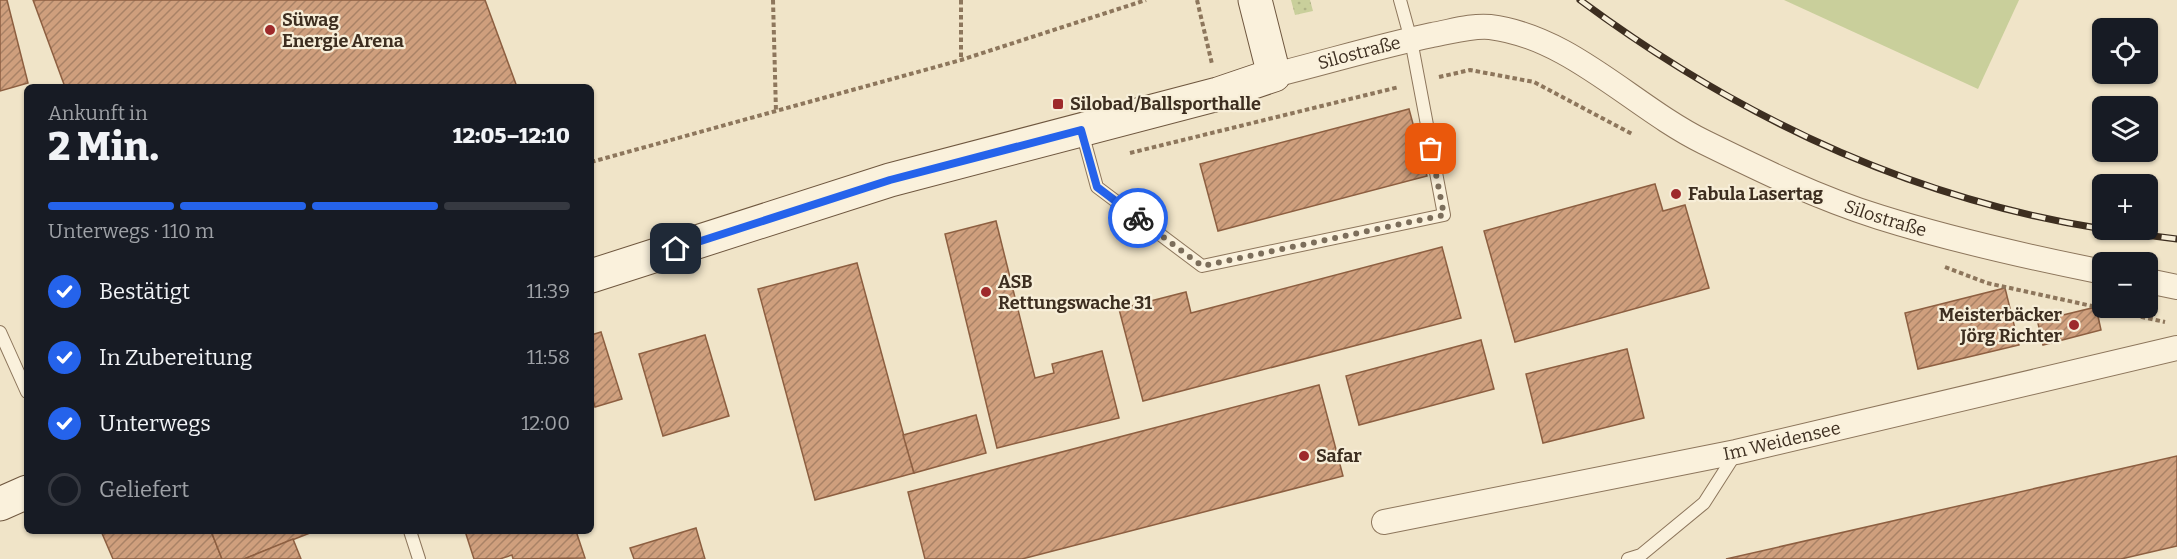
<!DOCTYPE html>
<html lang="de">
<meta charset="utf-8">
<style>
:root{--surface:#171b24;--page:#242831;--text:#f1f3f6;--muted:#9ea1a6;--line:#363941;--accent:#2563eb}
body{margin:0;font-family:Bitter,serif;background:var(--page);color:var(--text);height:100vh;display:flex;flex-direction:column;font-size:22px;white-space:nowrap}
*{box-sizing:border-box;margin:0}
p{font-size:20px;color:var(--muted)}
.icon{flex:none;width:33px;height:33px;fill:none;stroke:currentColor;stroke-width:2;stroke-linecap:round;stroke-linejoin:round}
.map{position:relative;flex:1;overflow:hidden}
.panel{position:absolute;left:24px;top:84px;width:570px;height:450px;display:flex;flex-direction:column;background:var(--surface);border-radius:9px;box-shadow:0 2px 4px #0004}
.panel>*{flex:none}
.controls{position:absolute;left:2092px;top:18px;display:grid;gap:12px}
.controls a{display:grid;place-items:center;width:66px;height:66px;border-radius:9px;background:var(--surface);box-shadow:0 2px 4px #0004;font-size:30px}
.pin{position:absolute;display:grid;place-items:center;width:51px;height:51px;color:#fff;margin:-26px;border-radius:12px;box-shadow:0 3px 9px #0006}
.courier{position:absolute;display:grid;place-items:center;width:60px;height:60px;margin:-30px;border:4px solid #2563eb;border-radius:50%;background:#fff;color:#222;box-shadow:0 2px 8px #0007}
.overview em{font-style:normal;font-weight:800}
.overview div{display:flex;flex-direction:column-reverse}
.overview{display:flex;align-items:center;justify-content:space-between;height:102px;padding:0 24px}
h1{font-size:39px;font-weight:800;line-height:45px}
.bar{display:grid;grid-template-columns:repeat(4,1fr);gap:9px 6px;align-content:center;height:72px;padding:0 24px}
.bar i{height:8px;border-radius:4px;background:var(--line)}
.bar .current{background:var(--accent)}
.bar p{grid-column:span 4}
ol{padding:0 24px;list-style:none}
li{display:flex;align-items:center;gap:18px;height:66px}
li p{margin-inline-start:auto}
li .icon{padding:6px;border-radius:50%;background:var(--accent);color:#fff;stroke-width:4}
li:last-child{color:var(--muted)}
li i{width:33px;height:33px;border:3px solid var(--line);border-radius:50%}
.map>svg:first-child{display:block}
.grass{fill:url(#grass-dots)}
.garden{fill:#c9cf9b}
.building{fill:url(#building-hatch);stroke:#8d5f41;stroke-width:1.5}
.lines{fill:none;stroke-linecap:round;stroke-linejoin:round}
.lane-casing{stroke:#8d765c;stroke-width:14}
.street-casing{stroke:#8d765c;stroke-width:26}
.secondary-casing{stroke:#6f573f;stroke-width:35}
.path{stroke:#8d765c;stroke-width:4;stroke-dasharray:4.5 3;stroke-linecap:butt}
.lane{stroke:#faf1dc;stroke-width:12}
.street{stroke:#faf1dc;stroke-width:24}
.secondary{stroke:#faf1dc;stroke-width:33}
.rail-casing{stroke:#3d2e20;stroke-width:7}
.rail{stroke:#f7eed8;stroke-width:4.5;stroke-dasharray:14;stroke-linecap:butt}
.done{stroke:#7c6e5b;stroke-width:6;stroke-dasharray:0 10.8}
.route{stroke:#2563eb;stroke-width:8}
.poi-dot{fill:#9e2a2b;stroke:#f7eed8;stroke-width:2}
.labels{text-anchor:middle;stroke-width:4.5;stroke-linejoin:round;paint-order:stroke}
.poi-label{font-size:18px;font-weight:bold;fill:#3d2e20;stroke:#f7eed8;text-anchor:start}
.street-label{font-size:18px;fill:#3d2e20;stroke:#f7eed8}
</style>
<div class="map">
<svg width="2177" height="559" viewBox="0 0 2177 559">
<defs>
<pattern id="grass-dots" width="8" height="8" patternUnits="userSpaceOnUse" patternTransform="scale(1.5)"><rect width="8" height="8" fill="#c9cf9b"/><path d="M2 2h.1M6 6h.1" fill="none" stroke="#aeb285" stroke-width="1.8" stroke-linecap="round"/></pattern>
<pattern id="building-hatch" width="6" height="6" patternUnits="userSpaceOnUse" patternTransform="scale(1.5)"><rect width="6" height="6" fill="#cf9f7d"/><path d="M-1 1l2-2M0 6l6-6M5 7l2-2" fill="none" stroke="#a98266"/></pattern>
</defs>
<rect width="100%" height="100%" fill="#f0e4c8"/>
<!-- grass -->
<path class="grass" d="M1291 0H1310L1313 11 1295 15Z"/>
<!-- garden -->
<path class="garden" d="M1784 0H2019L1978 89Z"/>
<!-- building -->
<g class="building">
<path d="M0 0H7L28 83 0 91Z"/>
<path d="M33 0H485L517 87H65Z"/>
<path d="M1409 109 1427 176 1218 231 1200 164Z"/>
<path d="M1655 184 1663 211 1685 205 1709 288 1515 342 1484 231Z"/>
<path d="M996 221 1035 378 1054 373 1052 364 1102 351 1119 418 997 448 945 234Z"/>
<path d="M1442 247 1461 318 1143 401 1119 309 1186 292 1191 313Z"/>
<path d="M857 263 914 473 815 500 758 289Z"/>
<path d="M2005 288 2019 345 1918 369 1905 313Z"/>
<path d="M2096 307 2101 330 2043 345 2037 319 2063 312V315Z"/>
<path d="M601 332 622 399 595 407 591 393V335Z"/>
<path d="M705 335 729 416 663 436 639 354Z"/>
<path d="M1481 340 1494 389 1359 425 1346 376Z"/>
<path d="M1627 349 1644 418 1543 443 1526 374Z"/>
<path d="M1319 385 1343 476 1022 559H925L908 492Z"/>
<path d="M976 415 986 453 914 473 903 435Z"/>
<path d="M2177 456V546L2121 559H1726Z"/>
<path d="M696 528 705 559H634L630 548Z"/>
<path d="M101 531H211L222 559H113Z"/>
<path d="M211 531H315L244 559H222Z"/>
<path d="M465 531H576L585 558 513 559 512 555 500 559H474Z"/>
<path d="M293 539 301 559H244Z"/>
</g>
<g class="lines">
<!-- lane casing -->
<g class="lane-casing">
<g id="lane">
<path d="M1082 132 1097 187 1202 266 1444 215 1411 40 1400 0"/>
<path d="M0 332 27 392"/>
<path d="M410 531 419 559"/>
<path d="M1628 559 1641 555 1704 503 1736 453"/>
</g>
</g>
<!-- street casing -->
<g class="street-casing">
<g id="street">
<path id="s1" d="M1274 75C1327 62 1379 46 1432 35 1450 32 1472 25 1490 27 1571 37 1633 107 1704 142 1761 170 1818 198 1879 217 1952 240 2028 257 2103 272"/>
<path d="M2148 281 2177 287"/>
<path id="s2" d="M1384 522 1736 452 2177 348"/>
</g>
</g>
<!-- secondary casing -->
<g class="secondary-casing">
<g id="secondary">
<path d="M591 276 890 180 1218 94 1274 75 1255 0"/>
<path d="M0 504 27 492"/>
</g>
</g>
<!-- path -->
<g class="path">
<path d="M773 0 776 112"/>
<path d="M961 0V60"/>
<path d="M1197 0 1212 64"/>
<path d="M1439 77 1470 70 1534 82 1632 134"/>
<path d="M1130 153 1399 87"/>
<path d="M591 162 961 60 1146 0"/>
<path d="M1945 267 1987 283 2165 322"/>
</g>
<!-- lane -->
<use href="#lane" class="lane"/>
<!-- street -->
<use href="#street" class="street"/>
<!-- secondary -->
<use href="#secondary" class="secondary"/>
<!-- rail casing -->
<g class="rail-casing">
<g id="rail">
<path d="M1580 0C1735 115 1911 199 2103 229"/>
<path d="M2106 230 2177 239"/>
</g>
</g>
<!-- rail -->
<use href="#rail" class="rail"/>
</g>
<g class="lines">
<!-- done -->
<path class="done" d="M1138 218 1202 266 1444 215 1431 149"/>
<!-- route -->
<path class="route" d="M676 249 890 180 1081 130 1097 187 1138 218"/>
</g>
<!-- markers -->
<g class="poi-dot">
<circle cx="270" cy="30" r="6"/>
<rect x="1052" y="98" width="12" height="12" rx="3"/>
<circle cx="1676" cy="194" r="6"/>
<circle cx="986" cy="292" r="6"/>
<circle cx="2074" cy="325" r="6"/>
<circle cx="1304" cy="456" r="6"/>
</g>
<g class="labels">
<!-- poi labels -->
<g class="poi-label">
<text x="282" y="26">Süwag<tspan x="282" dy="21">Energie Arena</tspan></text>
<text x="1070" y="110">Silobad/Ballsporthalle</text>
<text x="1688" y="200">Fabula Lasertag</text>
<text x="998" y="288">ASB<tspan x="998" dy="21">Rettungswache 31</tspan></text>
<text x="2062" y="321" text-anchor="end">Meisterbäcker<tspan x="2062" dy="21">Jörg Richter</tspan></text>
<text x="1316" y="462">Safar</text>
</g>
<!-- street labels -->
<g class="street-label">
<text dy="6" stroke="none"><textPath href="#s1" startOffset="88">Silostraße</textPath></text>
<text dy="6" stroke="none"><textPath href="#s1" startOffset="664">Silostraße</textPath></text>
<text dy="6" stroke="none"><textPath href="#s2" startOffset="406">Im Weidensee</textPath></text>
</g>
</g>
</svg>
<div class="controls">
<a><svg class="icon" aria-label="locate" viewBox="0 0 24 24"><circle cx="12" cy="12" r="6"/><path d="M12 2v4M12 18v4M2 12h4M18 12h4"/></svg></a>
<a><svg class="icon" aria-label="layers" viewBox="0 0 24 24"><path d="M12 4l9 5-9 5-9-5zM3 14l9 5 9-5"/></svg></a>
<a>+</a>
<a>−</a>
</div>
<div class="pin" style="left:1431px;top:149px;background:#ea580c"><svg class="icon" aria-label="bag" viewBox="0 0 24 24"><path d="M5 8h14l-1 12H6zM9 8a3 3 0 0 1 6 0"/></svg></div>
<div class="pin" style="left:676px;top:249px;background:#1f2937"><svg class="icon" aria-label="home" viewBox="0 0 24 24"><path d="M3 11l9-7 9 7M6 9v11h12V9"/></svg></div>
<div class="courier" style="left:1138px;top:218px"><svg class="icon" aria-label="bike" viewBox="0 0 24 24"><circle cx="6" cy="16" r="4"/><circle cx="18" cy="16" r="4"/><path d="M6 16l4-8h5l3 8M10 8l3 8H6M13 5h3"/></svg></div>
<section class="panel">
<div class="overview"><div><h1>2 Min.</h1><p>Ankunft in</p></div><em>12:05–12:10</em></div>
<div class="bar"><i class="current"></i><i class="current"></i><i class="current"></i><i></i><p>Unterwegs · 110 m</p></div>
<ol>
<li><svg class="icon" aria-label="check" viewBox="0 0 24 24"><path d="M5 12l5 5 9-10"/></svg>Bestätigt<p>11:39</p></li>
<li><svg class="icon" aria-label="check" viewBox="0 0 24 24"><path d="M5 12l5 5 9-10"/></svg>In Zubereitung<p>11:58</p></li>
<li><svg class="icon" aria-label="check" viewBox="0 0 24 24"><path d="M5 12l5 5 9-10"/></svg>Unterwegs<p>12:00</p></li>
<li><i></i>Geliefert</li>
</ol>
</section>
</div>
